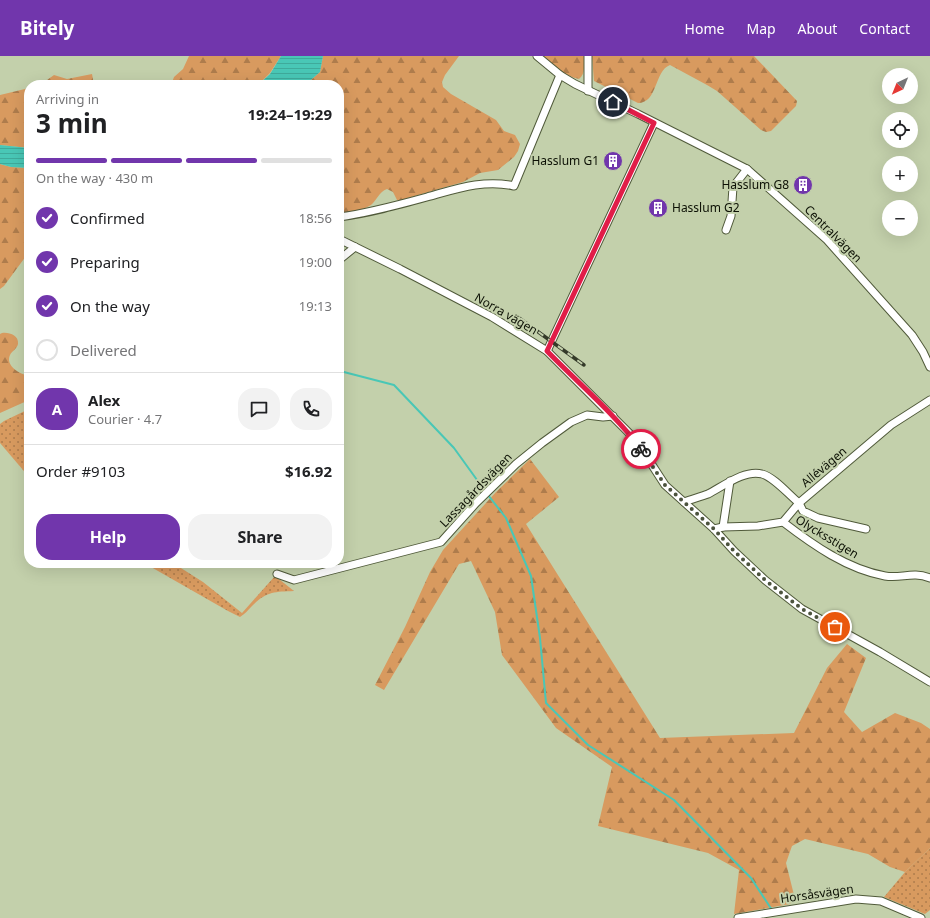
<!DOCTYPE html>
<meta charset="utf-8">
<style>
:root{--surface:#fff;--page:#f2f2f2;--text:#202124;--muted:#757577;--line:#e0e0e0;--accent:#7136ac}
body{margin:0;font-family:"Noto Sans",sans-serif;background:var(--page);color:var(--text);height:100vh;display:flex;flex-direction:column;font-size:15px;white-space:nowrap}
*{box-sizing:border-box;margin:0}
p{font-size:13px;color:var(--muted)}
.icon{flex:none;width:22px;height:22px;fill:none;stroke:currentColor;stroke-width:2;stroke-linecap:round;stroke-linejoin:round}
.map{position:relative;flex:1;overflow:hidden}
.drawer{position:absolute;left:24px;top:24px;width:320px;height:488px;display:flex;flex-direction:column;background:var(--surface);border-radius:16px;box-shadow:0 4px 16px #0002}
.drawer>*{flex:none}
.needle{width:26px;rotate:223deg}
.fabs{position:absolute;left:882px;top:12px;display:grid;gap:8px}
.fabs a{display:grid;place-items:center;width:36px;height:36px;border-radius:50%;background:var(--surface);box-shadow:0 4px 16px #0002;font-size:20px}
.pin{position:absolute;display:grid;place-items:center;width:34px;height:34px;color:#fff;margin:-17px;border:2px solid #fff;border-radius:50%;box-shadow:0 1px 4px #0007}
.courier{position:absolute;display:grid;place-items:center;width:40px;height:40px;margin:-20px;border:3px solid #e11d48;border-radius:50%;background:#fff;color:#222;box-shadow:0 1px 5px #0007}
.overview em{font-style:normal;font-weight:700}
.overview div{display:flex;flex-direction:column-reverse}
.overview{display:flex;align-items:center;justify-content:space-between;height:68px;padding:0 12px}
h1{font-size:26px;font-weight:700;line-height:30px}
.bar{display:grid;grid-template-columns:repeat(4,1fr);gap:6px 4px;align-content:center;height:48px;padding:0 12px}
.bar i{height:5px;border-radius:3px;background:var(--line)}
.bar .selected{background:var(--accent)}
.bar p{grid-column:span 4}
.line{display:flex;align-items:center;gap:10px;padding:0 12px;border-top:1px solid var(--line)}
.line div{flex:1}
.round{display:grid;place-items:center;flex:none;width:42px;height:42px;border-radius:16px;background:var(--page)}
ol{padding:0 12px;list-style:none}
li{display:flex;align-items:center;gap:12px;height:44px}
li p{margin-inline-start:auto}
li .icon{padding:4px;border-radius:50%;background:var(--accent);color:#fff;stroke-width:4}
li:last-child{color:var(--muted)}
li i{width:22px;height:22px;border:2px solid var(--line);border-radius:50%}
.primary-button{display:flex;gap:8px;margin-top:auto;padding:8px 12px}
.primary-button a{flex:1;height:46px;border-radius:16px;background:var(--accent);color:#fff;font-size:16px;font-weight:700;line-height:46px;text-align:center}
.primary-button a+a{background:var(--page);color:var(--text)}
header{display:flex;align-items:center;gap:24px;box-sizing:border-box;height:56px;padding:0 20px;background:var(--accent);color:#fff}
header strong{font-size:19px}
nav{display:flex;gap:22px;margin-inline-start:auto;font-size:14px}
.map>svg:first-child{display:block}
.grass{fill:url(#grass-dots)}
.forest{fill:url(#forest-firs)}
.water{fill:url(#water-rules)}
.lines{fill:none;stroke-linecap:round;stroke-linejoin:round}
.stream{stroke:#49c7b6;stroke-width:2}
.minor-casing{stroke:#505a3a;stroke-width:9}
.minor{stroke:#fff;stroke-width:7}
.rail-casing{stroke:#343a29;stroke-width:3.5}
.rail{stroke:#c3d0ab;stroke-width:2;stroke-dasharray:6;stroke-linecap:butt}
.done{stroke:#4c533e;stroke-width:4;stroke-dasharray:0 7.2}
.route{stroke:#e11d48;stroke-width:5}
.labels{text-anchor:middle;stroke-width:4;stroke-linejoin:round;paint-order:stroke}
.poi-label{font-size:12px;fill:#0c1004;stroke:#c3d0ab;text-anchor:end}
.street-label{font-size:12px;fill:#0c1004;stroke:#c3d0ab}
</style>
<header>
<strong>Bitely</strong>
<nav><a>Home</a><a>Map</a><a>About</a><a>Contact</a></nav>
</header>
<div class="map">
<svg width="930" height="862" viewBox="0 0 930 862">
<defs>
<pattern id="grass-dots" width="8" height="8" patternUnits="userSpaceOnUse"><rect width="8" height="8" fill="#d89a5f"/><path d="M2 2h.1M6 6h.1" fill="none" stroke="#ae7c4c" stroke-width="1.8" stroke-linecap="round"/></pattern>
<pattern id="forest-firs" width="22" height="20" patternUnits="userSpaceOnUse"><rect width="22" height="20" fill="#d89a5f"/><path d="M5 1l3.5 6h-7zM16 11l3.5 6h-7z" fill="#ae7c4c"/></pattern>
<pattern id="water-rules" width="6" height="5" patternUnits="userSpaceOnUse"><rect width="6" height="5" fill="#49c7b6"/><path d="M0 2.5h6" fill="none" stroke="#3faa9b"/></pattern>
</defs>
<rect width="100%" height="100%" fill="#c3d0ab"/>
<!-- grass -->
<g class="grass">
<path d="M29 353V421L0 387V368L4 365Z"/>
<path d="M144 507H173L203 526 242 557 275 520 294 535C274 536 267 535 252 550 248 554 245 558 240 561L228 555Z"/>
<path d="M930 792V854L925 858 884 841 905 816Z"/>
</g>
<!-- forest -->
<g class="forest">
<path d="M189 0H281L270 17 258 29H171L174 21 183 13Z"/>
<path d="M323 0H459L445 19 442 26 443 31 451 38 496 64 504 75 515 79 520 88 518 95 514 101 498 114 480 117 463 126 401 144H397L393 136 387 133C379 136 377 144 371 149 362 155 349 156 339 157V29H305L320 16Z"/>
<path d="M543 0H584C584 7 586 18 579 23 566 21 553 9 543 0Z"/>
<path d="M592 0H754L797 45 796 50 771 75 766 76 761 74 717 35 707 29 670 9C654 15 658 47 638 47L594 25Z"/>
<path d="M92 18 94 29H40L54 19 67 23Z"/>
<path d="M29 32V92L0 89V39Z"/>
<path d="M0 108 11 111 29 112V196L4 230 0 233Z"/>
<path d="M2 277C9 276 19 279 18 288 17 293 12 295 10 299 5 310 20 318 29 320V344L0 357V278Z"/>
<path d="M530 403 559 441 526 468 660 682 794 677 827 612 847 588 866 602 844 656 862 676 895 657 921 667 930 673V792L905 816 890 811 868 798 805 783 792 790 786 807 794 839 790 848 734 858 739 814 708 797 598 770 612 711 556 672 502 599 495 556 471 505 459 508 384 634 375 629 405 571 430 516 443 494 496 436Z"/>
</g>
<!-- water -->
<g class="water">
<path d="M281 0H323L320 16 305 29H258L270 18Z"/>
<path d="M0 89 29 92V112L11 111 0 108Z"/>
</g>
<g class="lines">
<!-- stream -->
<g class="stream">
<path d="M339 312 340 315 394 329 454 392 485 435"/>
<path d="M488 439 506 462 531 520 540 582 546 647 588 689 674 744 751 822 772 854"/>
</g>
<!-- minor casing -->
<g class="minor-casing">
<g id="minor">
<path d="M537 0 560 19 575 28 638 58 747 113 827 184 912 279 923 296 930 311"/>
<path d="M588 35V0"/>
<path d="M339 161C369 157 398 149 427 141 456 133 484 123 514 130L560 19"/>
<path d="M726 174 731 160 733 131 747 113"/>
<path d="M339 183 400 213 492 261 547 295 630 378 643 395 665 429 714 473 734 495 765 524 802 553 880 596 930 626"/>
<path d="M339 204 355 191"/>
<path d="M547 295 654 67"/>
<path d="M684 446C692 443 700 441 708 438 722 431 745 413 762 418 774 421 789 439 799 447L891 369 930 344"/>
<path d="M783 466C813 489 847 513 885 520 901 523 912 515 930 522"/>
<path d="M723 471 730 425"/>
<path d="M714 473 723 471 758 470 783 466 799 447 803 455 818 462 866 473"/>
<path d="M277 518 294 524 441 486 476 447 516 408 542 387 571 366 587 359 603 361 613 360"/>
<path d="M738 862 856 843 881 845 921 862"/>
</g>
</g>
<!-- minor -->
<use href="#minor" class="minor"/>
<!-- rail casing -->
<g class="rail-casing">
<path id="rail" d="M519 262 584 309"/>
</g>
<!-- rail -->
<use href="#rail" class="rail"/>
</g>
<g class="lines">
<!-- done -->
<path class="done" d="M641 393 665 429 714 473 734 495 765 524 802 553 835 571"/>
<!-- route -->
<path class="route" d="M613 46 654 67 547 295C578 327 614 357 641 393"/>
</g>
<!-- icons -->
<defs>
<g id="building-disc" transform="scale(1)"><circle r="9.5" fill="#7136ac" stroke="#c3d0ab"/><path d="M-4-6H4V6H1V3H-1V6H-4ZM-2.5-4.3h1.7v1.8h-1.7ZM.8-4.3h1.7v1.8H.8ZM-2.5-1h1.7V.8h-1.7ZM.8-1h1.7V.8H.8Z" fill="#fff"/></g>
</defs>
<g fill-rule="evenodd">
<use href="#building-disc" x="613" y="105"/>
<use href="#building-disc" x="803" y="129"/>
<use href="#building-disc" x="658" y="152"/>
</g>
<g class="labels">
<!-- poi labels -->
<g class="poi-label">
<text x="599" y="109">Hasslum G1</text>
<text x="789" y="133">Hasslum G8</text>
<text x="672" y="156" text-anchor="start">Hasslum G2</text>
</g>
<!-- street labels -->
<g class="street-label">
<text transform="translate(833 178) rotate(45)" y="4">Centralvägen</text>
<text transform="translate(506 258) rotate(30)" y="4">Norra vägen</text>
<text transform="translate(824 411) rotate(-40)" y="4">Allévägen</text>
<text transform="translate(476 434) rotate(-46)" y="4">Lassagårdsvägen</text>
<text transform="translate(827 481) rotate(31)" y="4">Olycksstigen</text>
<text transform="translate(817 838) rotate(-8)" y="4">Horsåsvägen</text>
</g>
</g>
</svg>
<div class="fabs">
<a><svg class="needle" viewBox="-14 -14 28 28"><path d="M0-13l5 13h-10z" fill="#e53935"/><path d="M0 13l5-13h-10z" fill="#757577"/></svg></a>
<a><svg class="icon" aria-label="locate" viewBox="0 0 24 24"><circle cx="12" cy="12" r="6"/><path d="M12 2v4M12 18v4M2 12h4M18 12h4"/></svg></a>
<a>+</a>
<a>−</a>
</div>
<div class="pin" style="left:835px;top:571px;background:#ea580c"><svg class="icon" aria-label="bag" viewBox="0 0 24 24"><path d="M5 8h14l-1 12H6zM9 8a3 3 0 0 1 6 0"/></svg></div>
<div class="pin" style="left:613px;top:46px;background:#1f2937"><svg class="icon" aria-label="home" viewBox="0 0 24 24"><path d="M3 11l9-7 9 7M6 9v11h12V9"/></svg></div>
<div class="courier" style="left:641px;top:393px"><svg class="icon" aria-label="bike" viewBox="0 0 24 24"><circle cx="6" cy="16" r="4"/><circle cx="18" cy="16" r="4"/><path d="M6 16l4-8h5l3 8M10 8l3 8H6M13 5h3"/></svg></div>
<section class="drawer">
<div class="overview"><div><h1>3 min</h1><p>Arriving in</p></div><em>19:24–19:29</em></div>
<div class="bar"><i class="selected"></i><i class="selected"></i><i class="selected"></i><i></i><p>On the way · 430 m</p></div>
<ol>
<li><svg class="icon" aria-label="check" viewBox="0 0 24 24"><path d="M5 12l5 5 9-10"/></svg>Confirmed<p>18:56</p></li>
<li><svg class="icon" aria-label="check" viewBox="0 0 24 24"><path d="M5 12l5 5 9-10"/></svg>Preparing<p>19:00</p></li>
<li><svg class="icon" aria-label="check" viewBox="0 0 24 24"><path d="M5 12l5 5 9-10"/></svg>On the way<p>19:13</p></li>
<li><i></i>Delivered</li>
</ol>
<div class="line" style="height:72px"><b class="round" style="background:var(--accent);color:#fff">A</b><div><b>Alex</b><p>Courier · 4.7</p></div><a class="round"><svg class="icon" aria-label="chat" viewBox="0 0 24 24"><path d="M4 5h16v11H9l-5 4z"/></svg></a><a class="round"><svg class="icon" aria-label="phone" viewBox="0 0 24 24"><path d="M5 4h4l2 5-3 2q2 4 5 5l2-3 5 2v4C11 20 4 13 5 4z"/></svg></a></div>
<div class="line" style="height:52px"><div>Order #9103</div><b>$16.92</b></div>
<div class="primary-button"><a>Help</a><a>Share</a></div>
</section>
</div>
